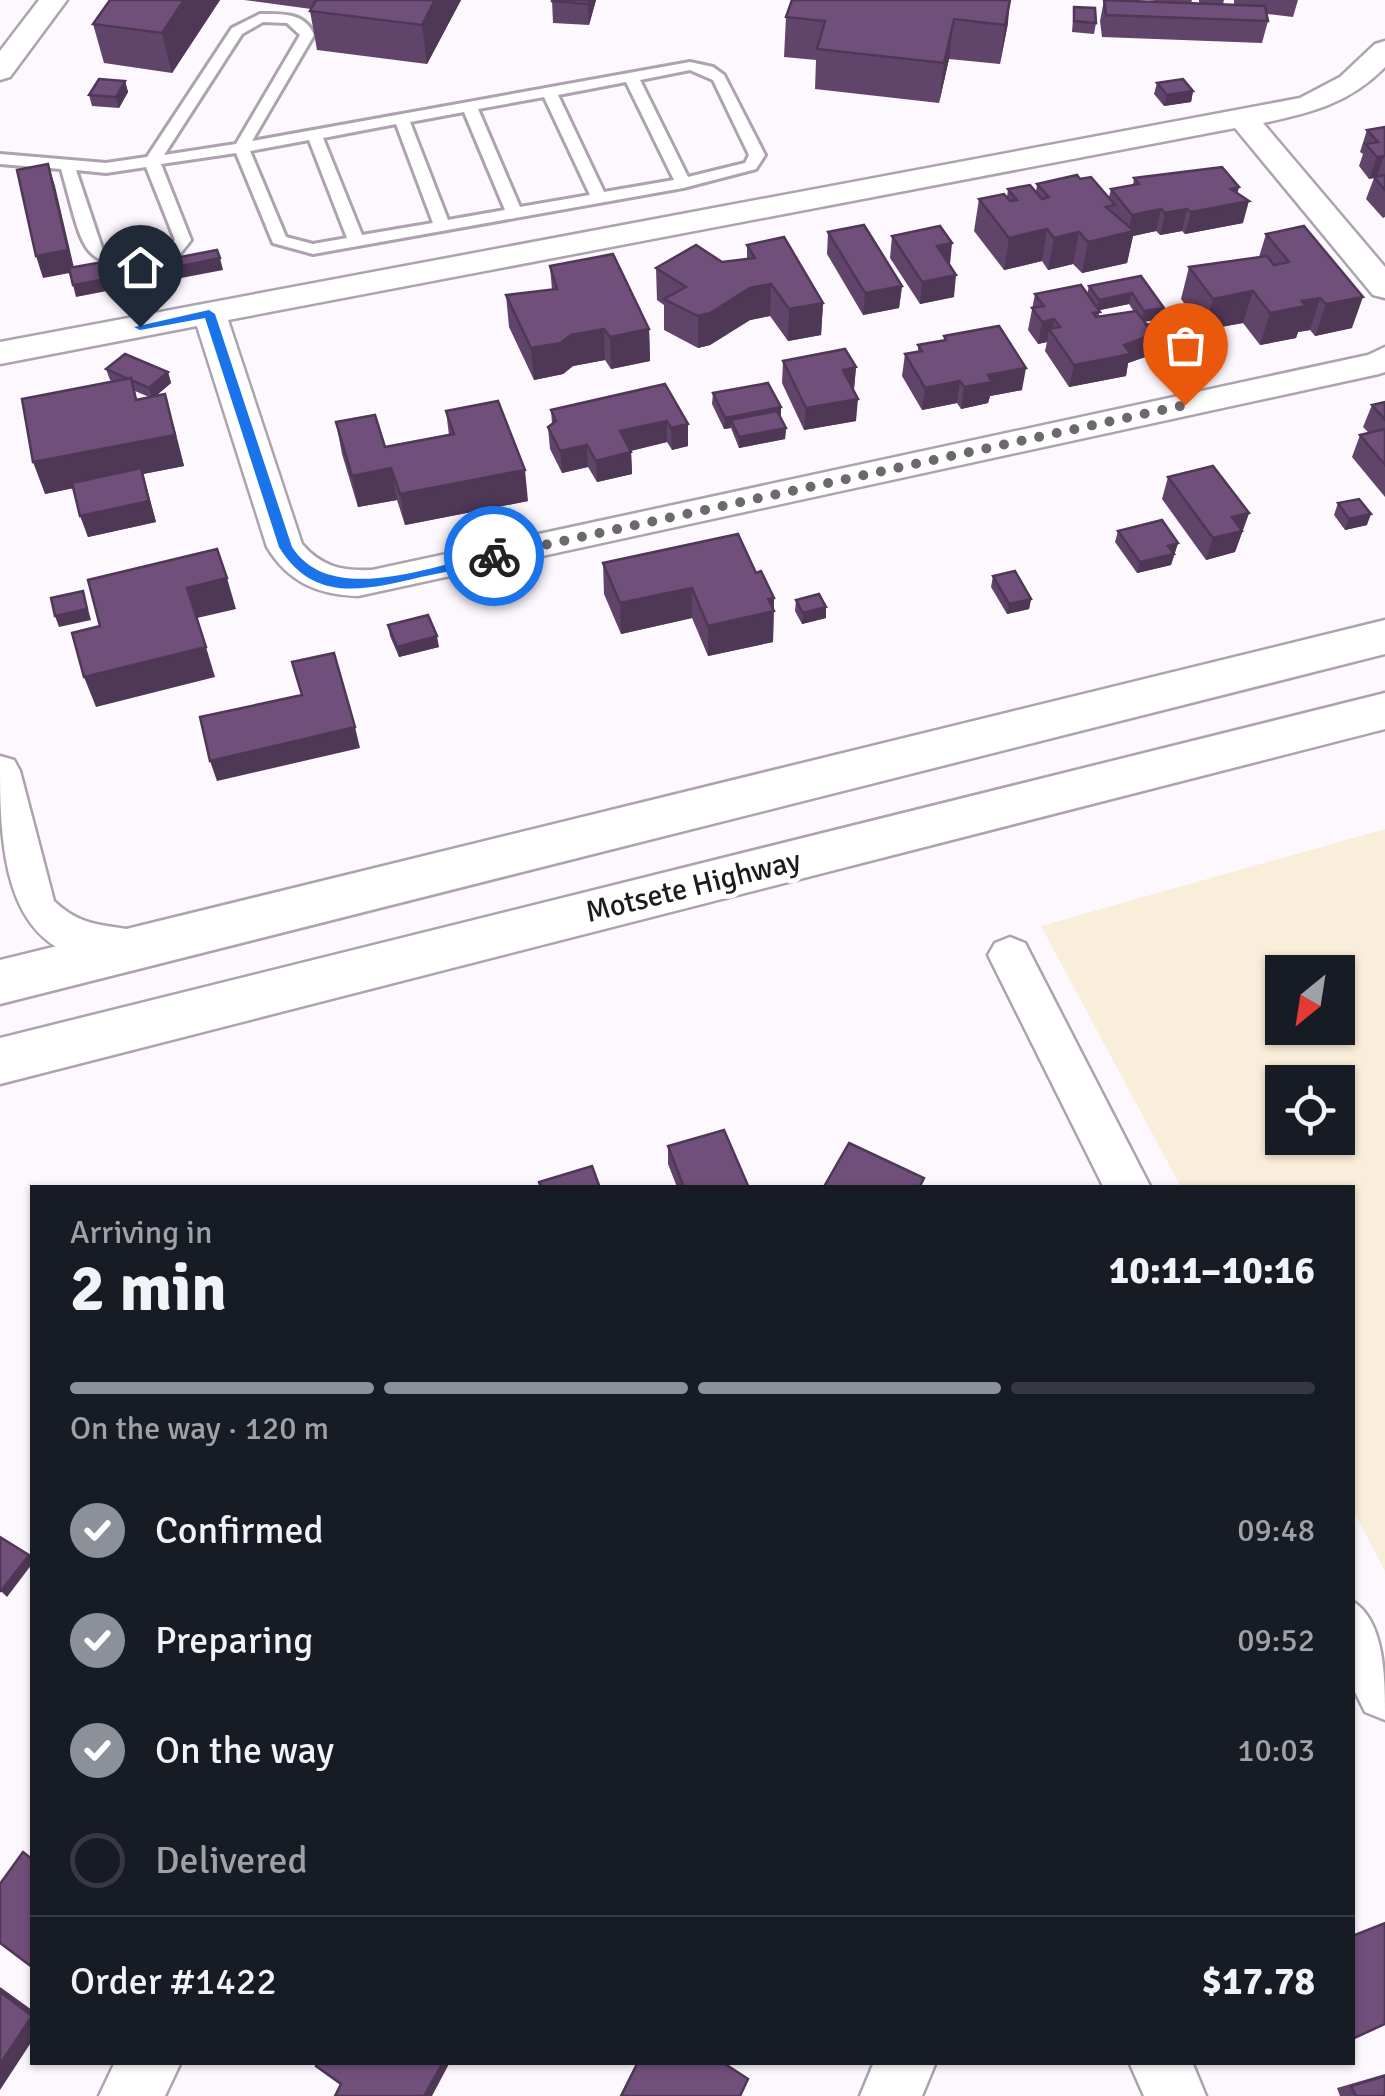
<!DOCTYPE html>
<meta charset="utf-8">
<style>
:root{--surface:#171b24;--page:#242831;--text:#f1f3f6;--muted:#9ea1a6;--line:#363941;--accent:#8c9099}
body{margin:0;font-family:Signika,sans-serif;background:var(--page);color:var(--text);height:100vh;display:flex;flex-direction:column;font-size:38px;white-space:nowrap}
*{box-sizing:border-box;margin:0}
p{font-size:32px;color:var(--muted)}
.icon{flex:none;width:55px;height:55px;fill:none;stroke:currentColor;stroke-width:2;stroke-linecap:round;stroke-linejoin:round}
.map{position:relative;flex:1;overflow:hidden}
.sheet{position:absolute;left:30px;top:1185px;width:1325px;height:880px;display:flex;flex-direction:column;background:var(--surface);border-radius:0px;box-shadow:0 2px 8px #0004}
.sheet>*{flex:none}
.needle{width:65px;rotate:210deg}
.tools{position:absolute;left:1265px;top:955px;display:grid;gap:20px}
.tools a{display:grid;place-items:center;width:90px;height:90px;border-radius:0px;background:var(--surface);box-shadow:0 2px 8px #0004;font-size:50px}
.pin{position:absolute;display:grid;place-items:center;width:85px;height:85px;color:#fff;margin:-102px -42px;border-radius:50% 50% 50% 0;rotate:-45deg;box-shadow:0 0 10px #0007}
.pin .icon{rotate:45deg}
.courier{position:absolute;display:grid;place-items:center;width:100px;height:100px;margin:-50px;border:8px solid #1a73e8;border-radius:50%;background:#fff;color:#222;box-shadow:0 2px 12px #0007}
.overview em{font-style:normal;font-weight:700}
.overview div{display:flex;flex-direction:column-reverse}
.overview{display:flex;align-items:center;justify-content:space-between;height:170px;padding:0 40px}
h1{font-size:65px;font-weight:700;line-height:75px}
.bar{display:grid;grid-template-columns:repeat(4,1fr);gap:15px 10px;align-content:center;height:120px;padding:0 40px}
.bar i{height:12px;border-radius:8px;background:var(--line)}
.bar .active{background:var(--accent)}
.bar p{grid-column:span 4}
.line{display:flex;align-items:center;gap:25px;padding:0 40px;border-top:2px solid var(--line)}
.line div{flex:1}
ol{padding:0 40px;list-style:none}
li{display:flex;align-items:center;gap:30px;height:110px}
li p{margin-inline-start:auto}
li .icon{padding:10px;border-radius:50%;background:var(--accent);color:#fff;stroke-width:4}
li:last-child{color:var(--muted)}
li i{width:55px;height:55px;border:5px solid var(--line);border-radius:50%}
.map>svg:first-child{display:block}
.education{fill:#f9eed9;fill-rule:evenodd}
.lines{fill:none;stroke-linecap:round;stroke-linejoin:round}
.lane-casing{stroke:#aca3ae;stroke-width:6}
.street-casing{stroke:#aca3ae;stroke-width:5}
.highway-casing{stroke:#aca3ae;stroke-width:5}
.lane{fill:#fff;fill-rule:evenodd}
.street{fill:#fff;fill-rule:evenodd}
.highway{fill:#fff;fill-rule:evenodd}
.wall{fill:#61446a;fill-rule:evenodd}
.shaded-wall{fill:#4f3756}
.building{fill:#714f7b;stroke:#4f3756;stroke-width:2.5}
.route{fill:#1a73e8}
.done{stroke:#6c686d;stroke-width:10;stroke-dasharray:0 18}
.labels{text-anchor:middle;stroke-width:10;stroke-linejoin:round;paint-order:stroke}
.street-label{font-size:30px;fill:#1e1b1f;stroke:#fff}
</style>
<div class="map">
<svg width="1385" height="2096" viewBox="0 0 1385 2096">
<rect width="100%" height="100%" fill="#fdf7fe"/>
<!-- education -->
<path class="education" d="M1385 829V1571L1353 1510 1352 1188 1181 1187 1041 926ZM1282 972H1338V1028H1282ZM1282 1082H1338V1138H1282Z"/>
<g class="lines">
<!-- lane casing -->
<g class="lane-casing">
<path id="lane" d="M260 14C281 14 305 12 314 35L252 141 690 62 713 67 724 75 765 155 756 169 683 188 313 254 273 243 236 153 161 164 191 240 180 254C77 277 87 258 61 169L0 164V154L106 163 147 157 232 28ZM263 22 287 23 300 35 236 144 164 155 242 34ZM690 70 713 80 749 155 745 163 688 177 640 80ZM626 82 674 180 604 192 558 95ZM544 97 590 195 520 207 478 109ZM464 112 505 210 448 220 410 122ZM396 124 433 223 362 235 323 138ZM309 140 347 238 313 244 286 237 250 151ZM146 167 175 240 169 247 113 255 103 251 76 170 106 173Z"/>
</g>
<!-- street casing -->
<g class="street-casing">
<g id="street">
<path d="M39 0H67L10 77 0 80V51Z"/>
<path d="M1385 41V67C1350 103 1311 113 1263 123L1385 267V298L1373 295 1235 128 228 320 302 544C322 567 342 571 372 570L1368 355 1385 347V372L1379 374 358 596C318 595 288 582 267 547L197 326 0 364V342L1300 98 1340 77 1375 44Z"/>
<path d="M0 756 14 760 20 771 54 901C87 933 116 922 155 936L162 948 155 960C135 967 116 963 95 960 0 947 0 838 0 756Z"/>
<path d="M1010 937 1025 943 1151 1188H1104L988 955 995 943Z"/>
<path d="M1352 1601C1385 1620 1385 1678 1385 1720L1365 1712 1352 1686Z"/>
<path d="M115 2062H181L165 2096H99Z"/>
<path d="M874 2062H936L922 2096H860Z"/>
<path d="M1129 2062H1192L1206 2096H1144Z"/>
</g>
</g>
<!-- highway casing -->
<g class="highway-casing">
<g id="highway">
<path d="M1385 620V654L0 1004V960Z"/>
<path d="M1385 693V729L0 1084V1038Z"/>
</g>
</g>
<!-- lane -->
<use href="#lane" class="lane"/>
<!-- street -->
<use href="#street" class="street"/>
<!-- highway -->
<use href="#highway" class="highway"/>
</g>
<!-- wall -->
<g class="wall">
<path d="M110 0H220L172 73 104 63 93 24Z"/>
<path d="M244 0H461L427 64 317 50 310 11 311 9Z"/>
<path d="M552 0H596L589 25 553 23Z"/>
<path d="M792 0 1008 23 1000 64 949 59 939 103 815 89 816 60 784 57 786 17Z"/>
<path d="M1104 0 1164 2 1147 0H1192L1191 3H1199V0H1224L1223 4H1234V0H1298L1293 17 1267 14 1268 21 1262 43 1102 37 1100 21Z"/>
<path d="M1074 7 1096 23 1094 34 1072 32Z"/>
<path d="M125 81 128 92 119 108 92 106 89 95Z"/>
<path d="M1157 83 1193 91 1191 102 1164 106 1154 94Z"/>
<path d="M1385 127V217L1383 218 1366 199 1374 178 1369 179 1359 166 1363 154 1360 152 1367 130Z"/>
<path d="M1134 178 1238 193 1243 223 1185 234 1182 231 1160 235 1156 231 1133 236 1127 263 1082 273 1073 264 1048 270 1042 261 1004 270 974 231 979 199 1007 197 1008 189 1036 192 1037 184 1080 179 1109 197 1111 189 1133 185Z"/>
<path d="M828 232 902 286 899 308 863 315 827 254Z"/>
<path d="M1266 234 1352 328 1315 336 1310 330 1298 332 1296 338 1260 345 1243 323 1204 330 1181 299 1189 267 1259 257Z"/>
<path d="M892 236 950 265 954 297 920 304 890 258Z"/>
<path d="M747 245 823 303 821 335 788 341 770 316 750 320 710 345 698 348 664 330V305L657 300 656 268 747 259Z"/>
<path d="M550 266 649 329 650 361 611 369 605 360 573 366 563 374 534 380 509 327 506 295 552 290Z"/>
<path d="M1141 276 1164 308 1161 319 1144 322 1146 325 1157 327 1159 322 1187 334 1184 345 1167 349 1164 344 1162 349 1149 351 1148 356 1128 363 1126 376 1069 387 1045 351 1047 342 1038 344 1028 330 1035 294H1087L1089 286ZM1129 304 1134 312 1099 316V310Z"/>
<path d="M944 336 1022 390 990 396 988 403 961 409 957 403 922 410 902 376 905 354 918 351V345L944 340Z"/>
<path d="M783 361 856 367 854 389H853L856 421 804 430 782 383Z"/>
<path d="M106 369 168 372 171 383 156 396 174 426 184 466 143 474 156 522 88 537 73 488 45 494 113 382 110 380ZM135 391 149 397 137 399Z"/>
<path d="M665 384 688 424V446L672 450 667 442 631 451 632 474 597 482 588 467 562 473 550 449 548 427 552 424 551 410Z"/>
<path d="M713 393 781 407V417L786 428 785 439 739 448 731 428 724 429 712 404Z"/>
<path d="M1385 402V497L1352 457 1360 435 1369 433 1363 427 1372 405Z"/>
<path d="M446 411 528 501 405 525 397 500 358 507 342 454 336 422 385 447 449 435Z"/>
<path d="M1168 477 1249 513 1235 552 1206 560 1162 499Z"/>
<path d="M1338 503 1367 525 1345 530 1334 515Z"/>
<path d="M1118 531 1178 543 1171 565 1137 573 1115 542Z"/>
<path d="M603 563 756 573 774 598 773 642 708 656 692 618 621 634 604 594Z"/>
<path d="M993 576 1031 599 1029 609 1007 614 991 587Z"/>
<path d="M796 600 826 607V618L802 624 795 611Z"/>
<path d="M388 625 439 647 399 657 390 636Z"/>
<path d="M668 1146 749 1188 677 1187 668 1164Z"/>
<path d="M1385 2074V2096H1340L1337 2088Z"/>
</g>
<!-- shaded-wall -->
<g class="shaded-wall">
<path d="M184 0H220L172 73 162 33Z"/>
<path d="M435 0H461L427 64 422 25Z"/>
<path d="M589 0H596L589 25 588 4Z"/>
<path d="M1010 0 1008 23 1000 64 1005 25Z"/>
<path d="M954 19 949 59 939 103 944 63Z"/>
<path d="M125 81 128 92 119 108 116 97Z"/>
<path d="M1193 91 1191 102 1164 106 1167 95Z"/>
<path d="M1384 155 1377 177 1369 179 1377 157Z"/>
<path d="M48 164 55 186 75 272 43 278 36 256Z"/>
<path d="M1239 187 1235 204 1249 201 1243 223 1185 234 1191 212 1231 189Z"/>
<path d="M1161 209 1156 231 1133 236 1127 263 1082 273 1088 242 1128 232 1132 215Z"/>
<path d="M1187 209 1182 231 1160 235 1165 213Z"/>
<path d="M1047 229 1042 261 1004 270 1009 238Z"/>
<path d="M1079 232 1073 264 1048 270 1054 238Z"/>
<path d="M952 243 950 265 937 246Z"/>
<path d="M220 258 223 270 155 283 152 272Z"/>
<path d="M114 260 122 288 76 297 73 285Z"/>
<path d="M956 275 954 297 920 304 922 282Z"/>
<path d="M771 284 770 316 750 320 710 345 698 348V316L750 288Z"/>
<path d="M902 286 899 308 863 315 865 293Z"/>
<path d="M1253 291 1243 323 1204 330 1213 299Z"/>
<path d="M1132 293 1129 304 1096 311 1099 300Z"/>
<path d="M1363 297 1352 328 1315 336 1326 304Z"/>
<path d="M1320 298 1310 330 1298 332 1296 338 1260 345 1270 313 1302 301Z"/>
<path d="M823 303 821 335 788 341 789 309Z"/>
<path d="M1164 308 1161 319 1142 322 1144 311Z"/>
<path d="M1054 319 1052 333 1049 329 1047 342 1038 344 1042 322Z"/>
<path d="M604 329 605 360 573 366 563 374 534 380 531 348 571 335Z"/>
<path d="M649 329 650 361 611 369 610 337Z"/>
<path d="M1154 334 1165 338 1162 349 1149 351 1148 356 1128 363 1126 376 1069 387 1074 365Z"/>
<path d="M1187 334 1184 345 1167 349 1170 338Z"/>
<path d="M856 367 854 389 841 392 843 370Z"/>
<path d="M1026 368 1022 390 990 396 988 403 961 409 964 387 988 375Z"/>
<path d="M168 372 171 383 152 399 149 388Z"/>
<path d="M960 381 957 403 922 410 925 388Z"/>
<path d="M165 394 184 466 143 474 156 522 88 537 80 516 142 474 45 494 33 462Z"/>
<path d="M858 399 856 421 804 430 806 408Z"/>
<path d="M781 407V418L731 420V428L724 429 725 418Z"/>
<path d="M667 421V442L621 453 620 431Z"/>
<path d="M688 424V446L672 450 671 428Z"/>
<path d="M786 428 785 439 739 448V437Z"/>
<path d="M587 445 588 467 562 473 560 451Z"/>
<path d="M631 452 632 474 597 482 596 461Z"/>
<path d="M391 468 397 500 358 507 352 476Z"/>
<path d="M525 470 528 501 405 525 400 494Z"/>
<path d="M1249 513 1235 552 1206 560 1213 538 1232 517Z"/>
<path d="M1371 514 1367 525 1345 530 1349 519Z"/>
<path d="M1178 543 1171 565 1137 573 1140 562 1168 546Z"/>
<path d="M227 578 236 609 197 618 187 588Z"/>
<path d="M692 588V618L621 634 620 603Z"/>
<path d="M83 591 91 620 59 627 55 616Z"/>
<path d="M774 598 773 642 708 656V626Z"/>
<path d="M1031 599 1029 609 1007 614 1009 604Z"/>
<path d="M826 607V618L802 624 803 613Z"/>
<path d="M437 636 439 647 399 657 397 647Z"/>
<path d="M206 647 215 677 96 707 84 677Z"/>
<path d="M355 727 360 748 217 781 210 761Z"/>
<path d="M29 1555 32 1558V1564L7 1597 1 1591Z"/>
<path d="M0 1987 32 2010V2016L0 1992Z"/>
<path d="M32 2016V2041L0 2090V2064Z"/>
<path d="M443 2062H450L432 2096H424Z"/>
</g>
<!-- building -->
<g class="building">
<path d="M110 0H184L162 33 93 24Z"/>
<path d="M316 0H435L422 25 310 11Z"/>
<path d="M552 0H589L588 4 552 1Z"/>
<path d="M792 0H1010L1005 25 954 19 944 63 817 49 825 21 786 17Z"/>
<path d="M1104 0 1265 6 1268 21 1106 15Z"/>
<path d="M1074 7 1095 8 1096 23 1074 21Z"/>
<path d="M99 79 125 81 116 97 89 95Z"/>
<path d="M1183 79 1193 91 1167 95 1157 83Z"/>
<path d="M1385 127V156L1377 157 1366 144 1378 142 1367 130Z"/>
<path d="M48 164 68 250 36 256 17 170Z"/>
<path d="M1222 167 1239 187 1231 189 1249 201 1191 212 1187 209 1165 213 1161 209 1132 215 1111 189 1139 184 1134 178Z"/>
<path d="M1077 175 1080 179 1091 177 1115 205 1106 207 1134 231 1088 242 1079 232 1054 238 1047 229 1009 238 979 199 1004 194 1010 201 1017 200 1008 189 1030 185 1042 199 1049 197 1037 184Z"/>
<path d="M1385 175V190L1374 177Z"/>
<path d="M864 225 902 286 865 293 828 232Z"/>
<path d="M940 226 952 243 937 246 956 275 922 282 892 236Z"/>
<path d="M1304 226 1363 297 1326 304 1320 298 1302 301 1306 306 1270 313 1253 291 1213 299 1189 267 1267 256 1274 265 1289 262 1266 234Z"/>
<path d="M784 237 823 303 789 309 771 284 750 288 710 313 698 316 664 299 686 287 656 268 696 245 722 262 755 258 747 245Z"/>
<path d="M217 250 220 258 152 272 149 263Z"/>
<path d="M613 254 649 329 610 337 604 329 571 335 561 343 531 348 506 295 557 289 550 266Z"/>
<path d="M114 260 118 277 73 285 69 268Z"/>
<path d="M1141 276 1164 308 1144 311 1132 293 1099 300 1089 286Z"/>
<path d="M1081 285 1100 312 1093 313 1096 317 1136 311 1154 334 1124 345 1131 354 1074 365 1049 329 1060 327 1054 319 1042 322 1032 308 1044 306 1035 294Z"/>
<path d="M1175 318 1187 334 1170 338 1159 322Z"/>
<path d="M1154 323 1165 338 1152 340 1154 334 1146 325Z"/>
<path d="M999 326 1026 368 988 375 992 382 964 387 960 381 925 388 905 354 922 351 918 345 946 340 944 336Z"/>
<path d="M845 349 856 367 843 370 858 399 806 408 783 361Z"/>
<path d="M125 354 168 372 149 388 131 380V378L128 379 106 369Z"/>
<path d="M131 378 136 400 165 394 175 435 33 462 22 399Z"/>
<path d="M768 383 781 407 725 418 713 393Z"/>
<path d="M665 384 688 424 671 428 667 421 620 431 631 452 596 461 587 445 560 451 548 427 556 421 551 410Z"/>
<path d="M498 401 525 470 400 494 391 468 352 476 336 422 375 415 385 447 454 434 446 411Z"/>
<path d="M1385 402V420L1372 405Z"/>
<path d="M777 411 786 428 739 437 731 420Z"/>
<path d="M1385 429V465L1360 435Z"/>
<path d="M1213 466 1249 513 1232 517 1242 531 1213 538 1168 477Z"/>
<path d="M141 468 149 501 80 516 72 483Z"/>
<path d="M1359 499 1371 514 1349 519 1338 503Z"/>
<path d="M1162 520 1178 543 1168 546 1174 554 1140 562 1118 531Z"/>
<path d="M738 534 756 573 761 571 774 598 768 599 774 611 708 626 692 588 620 603 603 563Z"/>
<path d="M217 549 227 578 187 588 206 647 84 677 72 633 100 626 88 580Z"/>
<path d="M1015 571 1031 599 1009 604 993 576Z"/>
<path d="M83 591 87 609 55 616 51 598Z"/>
<path d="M819 594 826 607 803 613 796 600Z"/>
<path d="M428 615 437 636 397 647 388 625Z"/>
<path d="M334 653 355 727 210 761 200 717 302 695 292 662Z"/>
<path d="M724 1130 749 1188H673L683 1185 668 1146Z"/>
<path d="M849 1143 924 1178 919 1188H830L825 1185Z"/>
<path d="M592 1166 600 1188H541L539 1182Z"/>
<path d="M0 1537 29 1555 1 1591H0Z"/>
<path d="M23 1852 32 1859V1967L0 1943V1884Z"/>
<path d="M1385 1923V2024L1352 2039V1936Z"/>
<path d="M0 1992 32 2016 0 2064Z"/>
<path d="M318 2062H443L424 2096H335L341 2084 316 2066Z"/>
<path d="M638 2062H722L748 2079 740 2096H621Z"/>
<path d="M1385 2076V2096H1356L1351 2086Z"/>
</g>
<!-- route -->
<path class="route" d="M209 310 215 314 292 547C331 608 435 565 494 552L499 553V560C473 566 447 572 421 577 365 590 314 604 279 547L205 318 140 330 134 327Z"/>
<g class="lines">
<!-- done -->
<path class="done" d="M494 556 1185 405"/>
</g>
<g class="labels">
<!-- street labels -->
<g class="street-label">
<text transform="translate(693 886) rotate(-14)" y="10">Motsete Highway</text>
</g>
</g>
</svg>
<div class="tools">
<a><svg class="needle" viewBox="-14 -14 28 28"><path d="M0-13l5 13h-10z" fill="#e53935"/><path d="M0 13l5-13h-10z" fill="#9ea1a6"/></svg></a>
<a><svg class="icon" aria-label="locate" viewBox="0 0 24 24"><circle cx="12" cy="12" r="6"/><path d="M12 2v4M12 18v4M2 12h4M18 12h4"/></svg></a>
</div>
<div class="pin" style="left:1185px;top:405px;background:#ea580c"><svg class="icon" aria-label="bag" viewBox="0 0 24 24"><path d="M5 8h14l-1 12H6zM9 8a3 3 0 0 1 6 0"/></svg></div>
<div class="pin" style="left:140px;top:327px;background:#1f2937"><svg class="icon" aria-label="home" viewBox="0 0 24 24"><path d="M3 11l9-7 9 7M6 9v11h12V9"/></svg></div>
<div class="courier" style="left:494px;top:556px"><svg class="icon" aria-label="bike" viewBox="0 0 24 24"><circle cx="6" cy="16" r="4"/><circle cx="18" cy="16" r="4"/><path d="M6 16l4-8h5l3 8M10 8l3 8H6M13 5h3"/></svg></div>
<section class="sheet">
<div class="overview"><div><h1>2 min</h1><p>Arriving in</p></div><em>10:11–10:16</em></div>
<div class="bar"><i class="active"></i><i class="active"></i><i class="active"></i><i></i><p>On the way · 120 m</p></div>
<ol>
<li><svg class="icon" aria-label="check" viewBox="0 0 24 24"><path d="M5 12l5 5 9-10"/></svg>Confirmed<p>09:48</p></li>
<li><svg class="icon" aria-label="check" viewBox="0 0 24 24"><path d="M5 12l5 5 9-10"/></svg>Preparing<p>09:52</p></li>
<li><svg class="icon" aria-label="check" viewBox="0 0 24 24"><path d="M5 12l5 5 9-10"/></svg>On the way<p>10:03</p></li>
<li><i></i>Delivered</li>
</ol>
<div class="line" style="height:130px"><div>Order #1422</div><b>$17.78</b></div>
</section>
</div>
